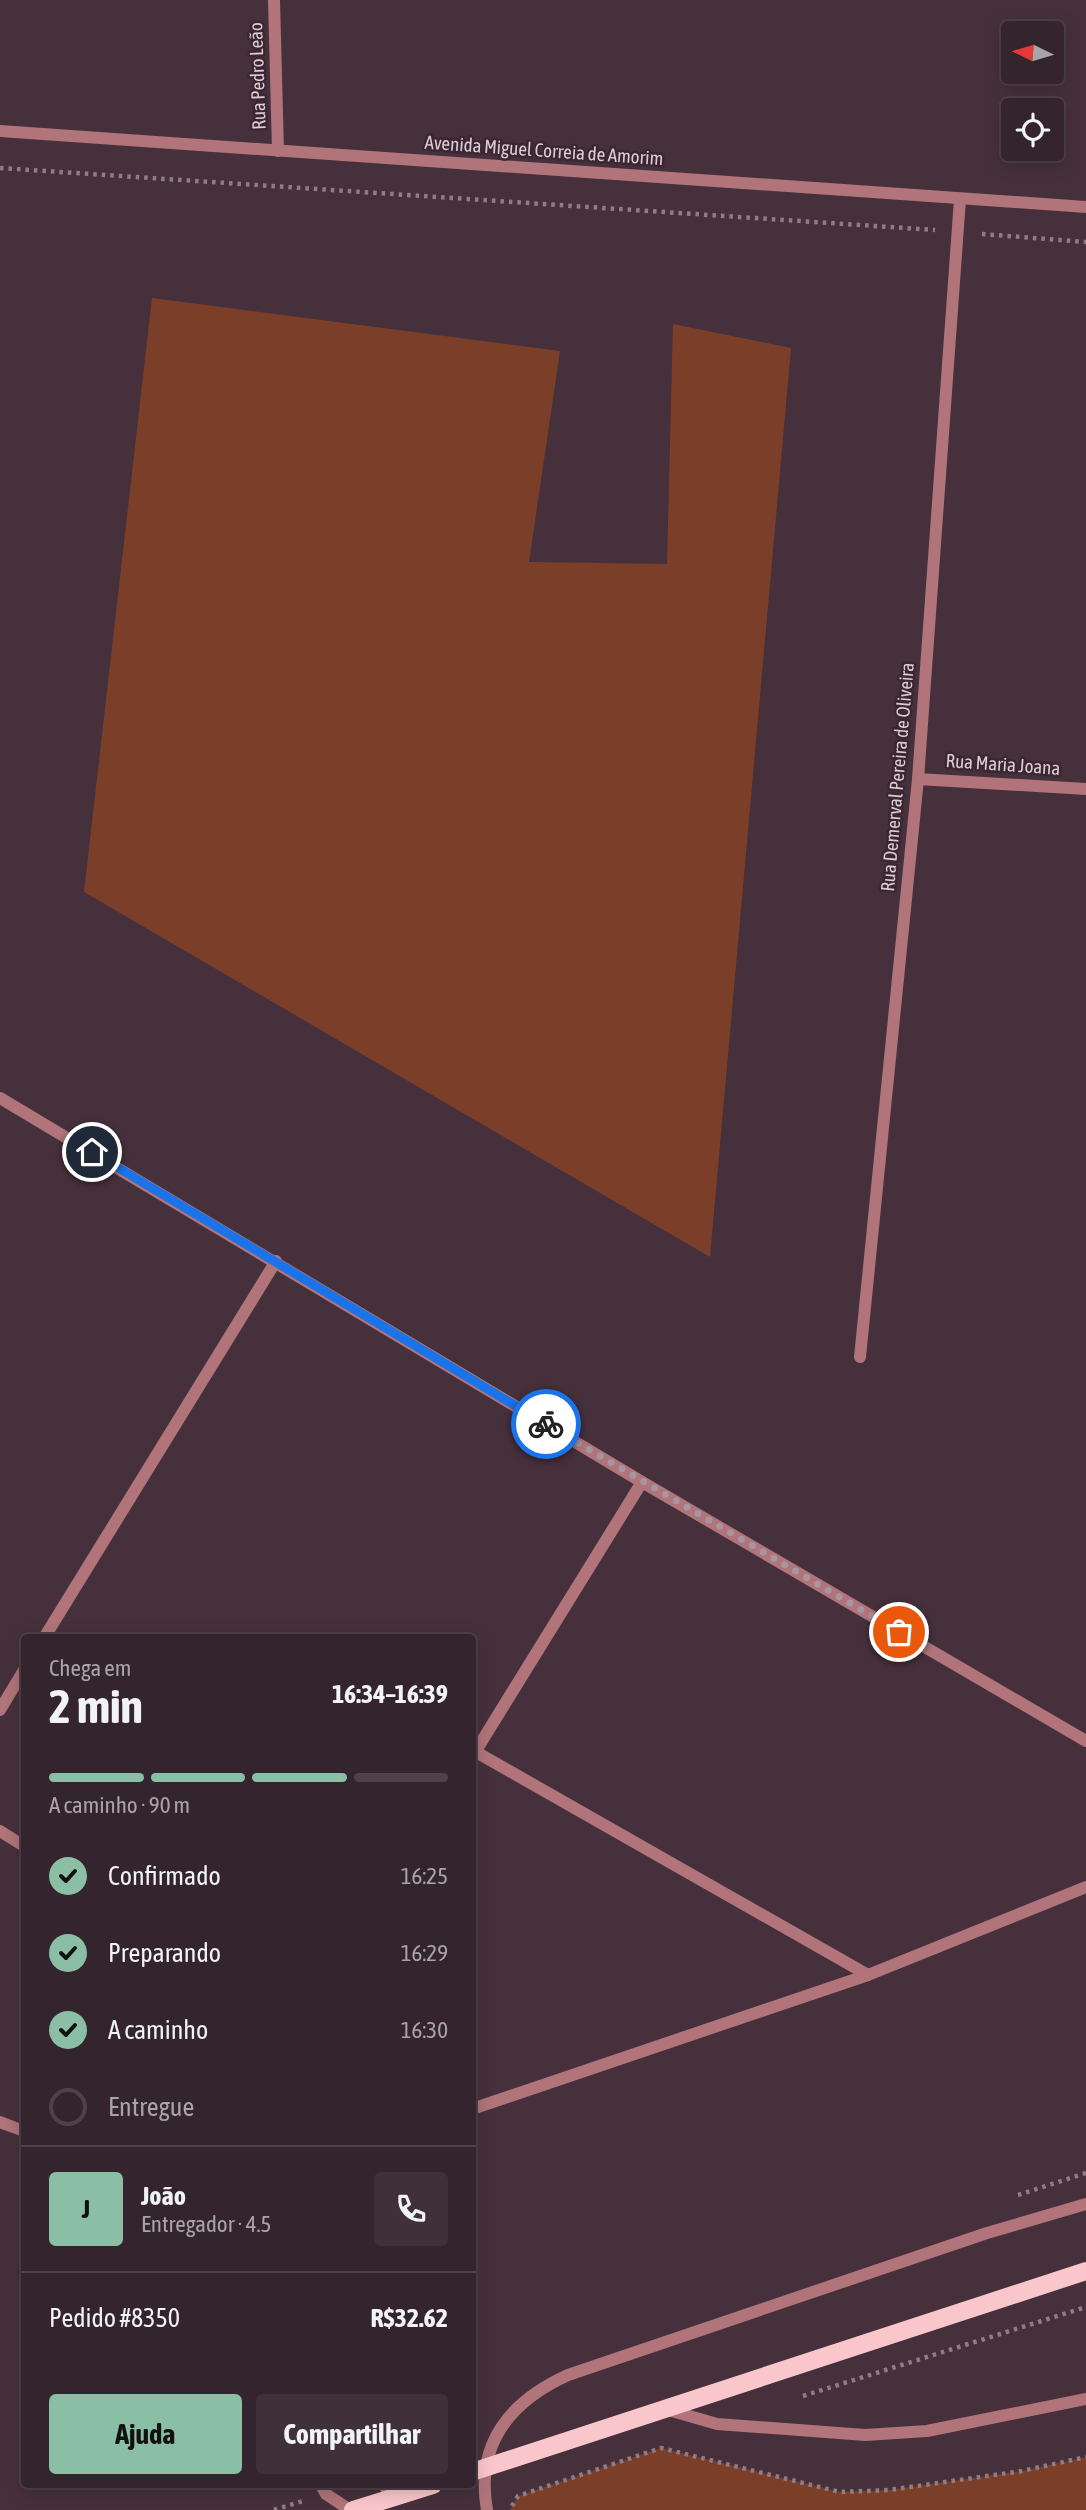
<!DOCTYPE html>
<html lang="pt">
<meta charset="utf-8">
<style>
:root{--surface:#34242d;--page:#3f3039;--text:#f1f3f6;--muted:#a9a4aa;--line:#4e4149;--accent:#8abfa5}
body{margin:0;font-family:"Asap Condensed",sans-serif;background:var(--page);color:var(--text);height:100vh;display:flex;flex-direction:column;font-size:26px;white-space:nowrap}
*{box-sizing:border-box;margin:0}
p{font-size:23px;color:var(--muted)}
.icon{flex:none;width:38px;height:38px;fill:none;stroke:currentColor;stroke-width:2;stroke-linecap:round;stroke-linejoin:round}
.map{position:relative;flex:1;overflow:hidden}
.drawer{position:absolute;left:21px;top:1634px;width:455px;height:854px;display:flex;flex-direction:column;background:var(--surface);border-radius:7px;box-shadow:0 4px 18px #0003,0 0 0 2px var(--line)}
.drawer>*{flex:none}
.needle{width:46px;rotate:275deg}
.tools{position:absolute;left:1001px;top:21px;display:grid;gap:14px}
.tools a{display:grid;place-items:center;width:63px;height:63px;border-radius:7px;background:var(--surface);box-shadow:0 4px 18px #0003,0 0 0 2px var(--line);font-size:35px}
.pin{position:absolute;display:grid;place-items:center;width:60px;height:60px;color:#fff;margin:-30px;border:4px solid #fff;border-radius:50%;box-shadow:0 2px 7px #0007}
.courier{position:absolute;display:grid;place-items:center;width:70px;height:70px;margin:-35px;border:5px solid #1a73e8;border-radius:50%;background:#fff;color:#222;box-shadow:0 2px 9px #0007}
.head em{font-style:normal;font-weight:700}
.head div{display:flex;flex-direction:column-reverse}
.head{display:flex;align-items:center;justify-content:space-between;height:119px;padding:0 28px}
h1{font-size:46px;font-weight:700;line-height:52px}
.bar{display:grid;grid-template-columns:repeat(4,1fr);gap:10px 7px;align-content:center;height:84px;padding:0 28px}
.bar i{height:9px;border-radius:5px;background:var(--line)}
.bar .selected{background:var(--accent)}
.bar p{grid-column:span 4}
.line{display:flex;align-items:center;gap:18px;padding:0 28px;border-top:2px solid var(--line)}
.line div{flex:1}
.round{display:grid;place-items:center;flex:none;width:74px;height:74px;border-radius:7px;background:var(--page)}
ol{padding:0 28px;list-style:none}
li{display:flex;align-items:center;gap:21px;height:77px}
li p{margin-inline-start:auto}
li .icon{padding:7px;border-radius:50%;background:var(--accent);color:#111;stroke-width:4}
li:last-child{color:var(--muted)}
li i{width:38px;height:38px;border:4px solid var(--line);border-radius:50%}
.button{display:flex;gap:14px;margin-top:auto;padding:14px 28px}
.button a{flex:1;height:80px;border-radius:7px;background:var(--accent);color:#111;font-size:28px;font-weight:700;line-height:80px;text-align:center}
.button a+a{background:var(--page);color:var(--text)}
.map>svg:first-child{display:block}
.green{fill:#7b3f29}
.lines{fill:none;stroke-linecap:round;stroke-linejoin:round}
.path{stroke:#8f7d86;stroke-width:4.5;stroke-dasharray:3.5 5;stroke-linecap:butt}
.minor{stroke:#b0747a;stroke-width:12}
.major{stroke:#f9c7cb;stroke-width:18}
.done{stroke:#a7969f;stroke-width:7;stroke-dasharray:0 12.6}
.route{stroke:#1a73e8;stroke-width:9}
.labels{text-anchor:middle;stroke-width:5;stroke-linejoin:round;paint-order:stroke}
.street-label{font-size:19px;fill:#dbcdd4;stroke:#3b2632}
</style>
<div class="map">
<svg width="1086" height="2510" viewBox="0 0 1086 2510">
<rect width="100%" height="100%" fill="#46303c"/>
<!-- green -->
<g class="green">
<path d="M152 298 560 351 529 562 667 564 673 324 791 348 710 1257 84 892Z"/>
<path d="M661 2448 840 2492 889 2490 1022 2471 1086 2457V2510H510L518 2496Z"/>
</g>
<g class="lines">
<!-- path -->
<g class="path">
<path d="M0 168 935 230"/>
<path d="M982 234 1086 242"/>
<path d="M1018 2195 1086 2173"/>
<path d="M803 2396 1086 2307"/>
<path d="M512 2506 518 2496 661 2448 840 2492 889 2490 1022 2471 1086 2457"/>
<path d="M274 2510 303 2501"/>
</g>
<!-- minor -->
<g class="minor">
<path d="M274 0 278 151"/>
<path d="M0 131 1086 207"/>
<path d="M918 779 1086 789"/>
<path d="M0 1098 642 1482 1086 1741"/>
<path d="M860 1357 918 779 960 199"/>
<path d="M44 1638 276 1261"/>
<path d="M0 1710 24 1670"/>
<path d="M476 1752 868 1975"/>
<path d="M472 1757 642 1482"/>
<path d="M0 1831 24 1846"/>
<path d="M472 2109 868 1975 1086 1887"/>
<path d="M0 2122 24 2131"/>
<path d="M665 2409 717 2424 865 2435 927 2431 1086 2399"/>
<path d="M321 2485 326 2494 350 2510"/>
<path d="M384 2485 393 2499"/>
<path d="M487 2510C475 2443 511 2401 568 2375L987 2233 1086 2204"/>
</g>
<!-- major -->
<g class="major">
<path d="M472 2472 1086 2271"/>
<path d="M353 2510 433 2485"/>
</g>
</g>
<g class="lines">
<!-- done -->
<path class="done" d="M546 1424 899 1632"/>
<!-- route -->
<path class="route" d="M92 1152 546 1424"/>
</g>
<g class="labels">
<!-- street labels -->
<g class="street-label">
<text transform="translate(257 76) rotate(-92)" y="7">Rua Pedro Leão</text>
<text transform="translate(544 150) rotate(4)" y="7">Avenida Miguel Correia de Amorim</text>
<text transform="translate(1003 764) rotate(4)" y="7">Rua Maria Joana</text>
<text transform="translate(897 777) rotate(-85)" y="7">Rua Demerval Pereira de Oliveira</text>
</g>
</g>
</svg>
<div class="tools">
<a><svg class="needle" viewBox="-14 -14 28 28"><path d="M0-13l5 13h-10z" fill="#e53935"/><path d="M0 13l5-13h-10z" fill="#a9a4aa"/></svg></a>
<a><svg class="icon" aria-label="locate" viewBox="0 0 24 24"><circle cx="12" cy="12" r="6"/><path d="M12 2v4M12 18v4M2 12h4M18 12h4"/></svg></a>
</div>
<div class="pin" style="left:899px;top:1632px;background:#ea580c"><svg class="icon" aria-label="bag" viewBox="0 0 24 24"><path d="M5 8h14l-1 12H6zM9 8a3 3 0 0 1 6 0"/></svg></div>
<div class="pin" style="left:92px;top:1152px;background:#1f2937"><svg class="icon" aria-label="home" viewBox="0 0 24 24"><path d="M3 11l9-7 9 7M6 9v11h12V9"/></svg></div>
<div class="courier" style="left:546px;top:1424px"><svg class="icon" aria-label="bike" viewBox="0 0 24 24"><circle cx="6" cy="16" r="4"/><circle cx="18" cy="16" r="4"/><path d="M6 16l4-8h5l3 8M10 8l3 8H6M13 5h3"/></svg></div>
<section class="drawer">
<div class="head"><div><h1>2 min</h1><p>Chega em</p></div><em>16:34–16:39</em></div>
<div class="bar"><i class="selected"></i><i class="selected"></i><i class="selected"></i><i></i><p>A caminho · 90 m</p></div>
<ol>
<li><svg class="icon" aria-label="check" viewBox="0 0 24 24"><path d="M5 12l5 5 9-10"/></svg>Confirmado<p>16:25</p></li>
<li><svg class="icon" aria-label="check" viewBox="0 0 24 24"><path d="M5 12l5 5 9-10"/></svg>Preparando<p>16:29</p></li>
<li><svg class="icon" aria-label="check" viewBox="0 0 24 24"><path d="M5 12l5 5 9-10"/></svg>A caminho<p>16:30</p></li>
<li><i></i>Entregue</li>
</ol>
<div class="line" style="height:126px"><b class="round" style="background:var(--accent);color:#111">J</b><div><b>João</b><p>Entregador · 4.5</p></div><a class="round"><svg class="icon" aria-label="phone" viewBox="0 0 24 24"><path d="M5 4h4l2 5-3 2q2 4 5 5l2-3 5 2v4C11 20 4 13 5 4z"/></svg></a></div>
<div class="line" style="height:91px"><div>Pedido #8350</div><b>R$32.62</b></div>
<div class="button"><a>Ajuda</a><a>Compartilhar</a></div>
</section>
</div>
